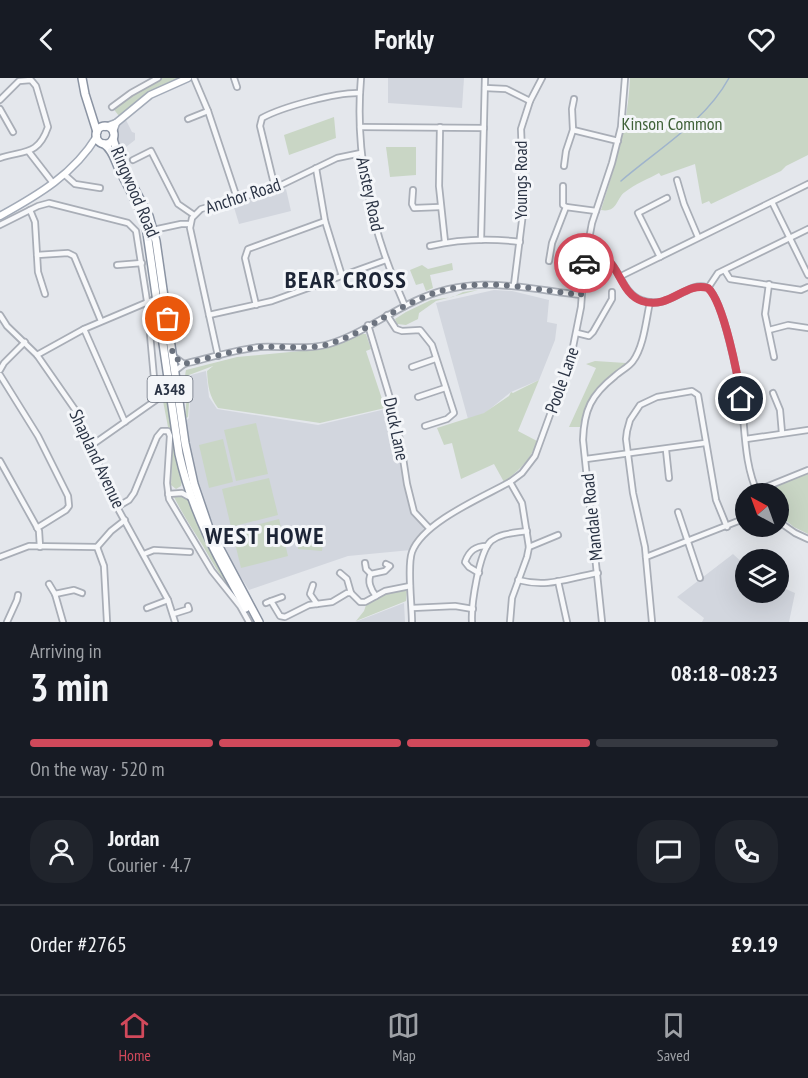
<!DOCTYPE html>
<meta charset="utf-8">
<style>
:root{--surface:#171b24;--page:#20242c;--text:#f1f3f6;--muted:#9ea1a6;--line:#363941;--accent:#d1495b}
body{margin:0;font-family:"PT Sans Narrow",sans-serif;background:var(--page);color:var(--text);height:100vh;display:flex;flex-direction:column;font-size:22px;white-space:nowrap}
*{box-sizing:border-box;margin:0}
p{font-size:20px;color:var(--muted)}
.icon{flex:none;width:33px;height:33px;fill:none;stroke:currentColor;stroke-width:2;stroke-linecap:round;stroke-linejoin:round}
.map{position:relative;height:544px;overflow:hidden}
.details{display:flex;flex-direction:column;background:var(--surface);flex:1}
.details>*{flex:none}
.needle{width:39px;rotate:319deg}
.buttons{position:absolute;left:735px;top:405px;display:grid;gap:12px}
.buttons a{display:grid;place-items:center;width:54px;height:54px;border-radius:50%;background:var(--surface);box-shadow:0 6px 24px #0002;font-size:30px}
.pin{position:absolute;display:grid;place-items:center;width:51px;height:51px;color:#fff;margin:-26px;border:3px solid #fff;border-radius:50%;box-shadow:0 2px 6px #0007}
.courier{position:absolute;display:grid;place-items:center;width:60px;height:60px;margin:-30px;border:4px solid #d1495b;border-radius:50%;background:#fff;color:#222;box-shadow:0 2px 8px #0007}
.head em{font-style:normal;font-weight:700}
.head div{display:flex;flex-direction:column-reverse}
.head{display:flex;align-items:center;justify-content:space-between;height:102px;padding:0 30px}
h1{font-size:39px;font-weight:700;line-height:45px}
.bar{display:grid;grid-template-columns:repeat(4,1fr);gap:9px 6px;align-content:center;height:72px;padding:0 30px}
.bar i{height:8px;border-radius:4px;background:var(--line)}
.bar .on{background:var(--accent)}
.bar p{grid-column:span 4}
.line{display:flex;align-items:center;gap:15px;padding:0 30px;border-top:2px solid var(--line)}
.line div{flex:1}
.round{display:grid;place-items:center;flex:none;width:63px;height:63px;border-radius:24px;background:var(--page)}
header{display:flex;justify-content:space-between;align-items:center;height:78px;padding:0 30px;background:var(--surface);font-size:27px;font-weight:700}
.tabs{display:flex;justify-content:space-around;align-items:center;height:84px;border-top:2px solid var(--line);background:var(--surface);font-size:16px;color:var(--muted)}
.tabs a{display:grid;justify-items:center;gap:3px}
.tabs .on{color:var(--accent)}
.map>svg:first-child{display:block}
.built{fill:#d2d6de}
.green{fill:#c9d6c5}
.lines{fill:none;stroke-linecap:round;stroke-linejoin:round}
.stream{stroke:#9fb4cc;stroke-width:1.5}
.minor-casing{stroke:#a9aeb7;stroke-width:8}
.major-casing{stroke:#a3abb8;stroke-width:9}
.highway-casing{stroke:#8b94a3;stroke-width:10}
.minor{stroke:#f7f8fa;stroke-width:4.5}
.major{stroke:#fff;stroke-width:6}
.highway{stroke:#fff;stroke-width:7}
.done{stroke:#6c737f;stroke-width:6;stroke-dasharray:0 10.8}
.route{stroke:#d1495b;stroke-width:8}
.labels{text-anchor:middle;stroke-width:6;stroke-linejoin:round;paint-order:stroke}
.shield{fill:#f4f6f9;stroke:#676e7b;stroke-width:1.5}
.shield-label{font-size:16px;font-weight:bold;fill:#2b3445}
.park-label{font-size:18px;fill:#3f6138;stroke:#f4f6f9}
.street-label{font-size:18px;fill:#2b3445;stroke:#f4f6f9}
.district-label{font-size:24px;font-weight:bold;letter-spacing:1.5px;fill:#1d2536;stroke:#f4f6f9}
</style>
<header><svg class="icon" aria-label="back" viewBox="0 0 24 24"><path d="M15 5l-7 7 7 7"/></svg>Forkly<svg class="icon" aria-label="heart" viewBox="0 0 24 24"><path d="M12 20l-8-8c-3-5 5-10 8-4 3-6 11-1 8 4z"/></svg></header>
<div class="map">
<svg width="808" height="544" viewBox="0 0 808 544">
<rect width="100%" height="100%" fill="#e4e7ec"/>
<!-- built -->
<g class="built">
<path d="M388 0H464L462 30 388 25Z"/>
<path d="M124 38 132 54 135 55V62L126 69 117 72 113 61V54Z"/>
<path d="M286 111 291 133 239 146 233 126Z"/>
<path d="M494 212 512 213 549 222 547 244 557 246 555 262 539 302 511 314 485 335 468 341 436 225Z"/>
<path d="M206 293 209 319 217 331 318 347 390 330 400 368 404 402 412 435 424 450 411 472 348 478 249 512 228 479 203 426 194 392 186 343 189 340 191 310 189 304 191 297Z"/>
<path d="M733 476 745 487 746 514H778L779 508 795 515 789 544H702L704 540 677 519Z"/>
<path d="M404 525 405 544H355Z"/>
</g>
<!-- green -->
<g class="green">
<path d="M158 0H178L144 18 119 38 112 29Z"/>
<path d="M630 0H808V77L786 88 781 93 711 126 709 123 702 126 695 86 661 98 659 95C648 101 635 106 625 114 616 120 618 135 601 132 615 88 628 47 630 0Z"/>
<path d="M334 39 336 60 289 77 284 57Z"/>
<path d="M386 69H416V97L390 99Z"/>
<path d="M452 185 453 192 430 197 433 210 426 213 423 205 416 207 410 192 422 187 428 191Z"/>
<path d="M478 212 436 223 419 235 418 241 406 247 397 246 395 241 406 234 431 222 453 219 463 214Z"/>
<path d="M360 256H366L371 271 366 273 385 330 320 345 218 330C209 318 208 308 207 293L213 288 189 297 187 304 190 311 188 339 186 340C185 331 187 322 187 313 186 305 184 300 186 292L237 279 321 271 340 266Z"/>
<path d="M595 283 626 285C601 305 586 316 580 349H569L596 290 586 286Z"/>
<path d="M539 302 518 353 537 363C532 381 518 393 504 404L494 386 461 401 452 365 444 367 437 350 484 335 509 318 511 314 513 315Z"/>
<path d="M165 303 182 403 181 408 176 411 171 407 173 354 168 349 163 323 167 322Z"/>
<path d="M256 345 268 396 236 403 224 352Z"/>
<path d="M223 361 233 404 209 410 199 367Z"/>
<path d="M808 392V456L794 449 779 437 778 416 763 414 766 411Z"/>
<path d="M269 400 278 437 231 449 222 411Z"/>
<path d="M183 418 188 420 212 474 240 523C225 505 214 488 203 468 193 452 183 437 174 419Z"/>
<path d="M279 441 288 478 241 490 232 453Z"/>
<path d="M299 454 324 455 322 473 298 471Z"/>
<path d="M407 511 406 523 356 543 364 533 366 527 382 517Z"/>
</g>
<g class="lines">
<!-- stream -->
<path class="stream" d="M621 103C658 71 705 44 729 0"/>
<!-- minor casing -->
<g class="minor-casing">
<g id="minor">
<path d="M194 0 208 33 237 120"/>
<path d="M234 0 237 9"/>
<path d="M361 0C354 80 372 155 405 228"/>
<path d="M485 10 506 11 530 23"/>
<path d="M0 22 19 3 31 2 36 8 48 49C38 78 24 72 0 80"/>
<path d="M112 29 131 15 158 0"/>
<path d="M0 31 13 54"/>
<path d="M188 41 208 33"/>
<path d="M360 49 484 50"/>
<path d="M440 49 439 108 445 164"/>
<path d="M573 52 618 63"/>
<path d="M29 74 53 105"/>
<path d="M133 82 151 73 178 126 194 137"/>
<path d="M564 88 566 73 573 52 572 31 574 21"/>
<path d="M316 90 325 143 342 198"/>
<path d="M65 97 75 106 100 110"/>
<path d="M677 102 684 126 698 159"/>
<path d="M275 110 260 48 262 40C282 29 337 14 360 15"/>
<path d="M413 112 412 126 414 130 440 129"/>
<path d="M772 124 808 197"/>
<path d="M566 129 596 133"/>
<path d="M30 132 35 144 38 194 45 216"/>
<path d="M0 147 38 128 49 125 128 145 136 153 147 223 156 322 92 367"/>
<path d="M153 152 181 146H190"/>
<path d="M481 162 485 0"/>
<path d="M430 168C460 161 490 160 520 164"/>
<path d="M586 172C621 175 616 212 641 222 669 233 688 203 706 209 721 214 736 291 739 307 746 343 742 382 758 416"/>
<path d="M37 177 68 175 74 178 101 243"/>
<path d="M660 179 638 135 667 120"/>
<path d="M549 183 552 165 566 129 563 127V108"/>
<path d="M117 187 142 185"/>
<path d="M725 193 730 201 801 212 808 209"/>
<path d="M621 198 808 106"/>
<path d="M769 206 765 236 774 279"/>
<path d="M514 207 524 127 521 51 530 23 542 0"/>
<path d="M708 210 718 195 808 151"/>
<path d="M256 227 245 180 248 171 325 143"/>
<path d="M0 237 7 248 37 277 76 333 117 429 168 522 175 544"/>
<path d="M209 237 272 223 386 182"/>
<path d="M387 237 396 251 402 253 420 252 432 267 454 335 447 341 425 348"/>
<path d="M368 247 392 327 401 367 407 406 414 434 429 450"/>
<path d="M84 251 125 344"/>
<path d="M769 252 788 247 808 250"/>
<path d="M577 255 589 258 593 254 612 221V214"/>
<path d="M37 277 84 251 155 221 157 218"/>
<path d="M173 278 184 286 175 293"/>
<path d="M218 278 190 150 192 140 201 131 275 110 337 80 361 75"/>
<path d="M184 286C209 280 234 272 260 269 282 268 308 272 329 266 359 257 387 236 415 223 473 195 521 210 581 217"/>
<path d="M412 289 435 281"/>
<path d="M0 292 4 285 25 264"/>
<path d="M0 297 38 358 68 418 69 428 66 432 37 450"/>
<path d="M773 315 780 332 782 355"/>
<path d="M418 319 445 310"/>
<path d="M746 361 808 352"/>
<path d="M666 372 669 400"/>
<path d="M586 381 705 365"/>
<path d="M0 383 39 453 40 469"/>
<path d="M756 413 808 392"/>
<path d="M168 416 182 415 191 420"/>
<path d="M117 429 129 422 134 415 157 359 162 353H168L170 358 167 405 169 421 212 493 240 528 249 544"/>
<path d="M678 434 700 500"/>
<path d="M778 443 795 455 808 461"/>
<path d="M97 469 104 488 107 544"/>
<path d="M97 469 111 453 125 442"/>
<path d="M529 469 558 457"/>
<path d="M144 476 154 472 190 474"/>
<path d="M0 479 29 468 97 469"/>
<path d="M646 479 746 440"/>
<path d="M365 485 366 491 371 496"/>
<path d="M340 495 347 501 351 515"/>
<path d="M479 495 469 489 465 484C469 473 475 468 487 468"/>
<path d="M518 502C549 510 567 500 598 495"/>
<path d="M558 503 567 544"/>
<path d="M49 506 55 516 63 544"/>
<path d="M313 507 310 516 317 526"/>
<path d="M55 516 74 512 82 515"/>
<path d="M376 518C371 512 367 503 371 496L385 493 390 488 386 486"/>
<path d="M271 523 282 519"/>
<path d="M266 525 271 523 280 538 285 539 309 527 332 524 347 515H351L360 524H365L385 513 410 508"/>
<path d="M147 530 168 522"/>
<path d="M412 530 455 528 473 531"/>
<path d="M173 536 189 531 188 528"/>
<path d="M7 544 17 522 18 517"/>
<path d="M412 544C412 527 407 488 412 474 423 444 483 419 510 404L522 395 535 378 571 279 581 229 584 188 592 145 612 85 621 49 625 0"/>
<path d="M472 544C471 527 479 474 491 463 501 455 515 455 527 453"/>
<path d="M510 544 512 520 527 479 529 469 522 425 510 404"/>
<path d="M602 544 583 362C584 332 591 317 615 298 620 293 629 289 633 283 644 268 646 242 650 224"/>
<path d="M652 544 645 469 633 415 626 361 627 353 630 342 640 327 657 319 692 313 698 317 716 422 727 449"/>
</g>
</g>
<!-- major casing -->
<g class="major-casing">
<g id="major">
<path d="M105 49 116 45 150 17 188 0"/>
<path d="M113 54 116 45"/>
<path d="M0 138C38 117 74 96 97 58"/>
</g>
</g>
<!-- highway casing -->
<g class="highway-casing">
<g id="highway">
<path d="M82 0 85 16 97 54"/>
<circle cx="105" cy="57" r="9"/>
<path d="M113 61 121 85 149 138 156 163 185 365 194 406 209 450 259 544"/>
<path d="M104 66C114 73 115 85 121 95 130 113 140 129 146 148L179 376C192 434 217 479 246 530"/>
</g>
</g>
<!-- minor -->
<use href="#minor" class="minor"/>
<!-- major -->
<use href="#major" class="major"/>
<!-- highway -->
<use href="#highway" class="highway"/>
</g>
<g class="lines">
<!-- done -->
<path class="done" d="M168 241 173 278 184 286C209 280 235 272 260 269 282 268 308 272 329 266 359 257 387 236 415 223 473 195 521 210 581 217L584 185"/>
<!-- route -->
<path class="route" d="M584 185 586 172C622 176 616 214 642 223 670 232 685 203 708 210 724 225 738 298 741 321"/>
</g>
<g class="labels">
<!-- shield labels -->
<rect class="shield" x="147.5" y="298" width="45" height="26" rx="4.5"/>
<g class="shield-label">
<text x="170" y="317">A348</text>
</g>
<!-- park labels -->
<g class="park-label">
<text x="672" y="52">Kinson Common</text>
</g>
<!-- street labels -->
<g class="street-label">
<text transform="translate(521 102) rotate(-90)" y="6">Youngs Road</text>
<text transform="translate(135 114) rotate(67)" y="6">Ringwood Road</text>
<text transform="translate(370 116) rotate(78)" y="6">Anstey Road</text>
<text transform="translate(243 118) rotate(-18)" y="6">Anchor Road</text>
<text transform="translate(562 302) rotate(-71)" y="6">Poole Lane</text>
<text transform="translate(396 351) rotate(78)" y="6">Duck Lane</text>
<text transform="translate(97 381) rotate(65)" y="6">Shapland Avenue</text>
<text transform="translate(592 439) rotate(-96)" y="6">Mandale Road</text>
</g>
<!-- district labels -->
<g class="district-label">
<text x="346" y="210">BEAR CROSS</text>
<text x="265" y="466">WEST HOWE</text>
</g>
</g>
</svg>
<div class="buttons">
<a><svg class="needle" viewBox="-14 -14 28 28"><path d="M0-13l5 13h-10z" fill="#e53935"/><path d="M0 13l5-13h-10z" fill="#9ea1a6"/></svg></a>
<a><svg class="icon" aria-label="layers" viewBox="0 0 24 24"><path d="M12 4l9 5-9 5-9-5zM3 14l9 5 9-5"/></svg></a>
</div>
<div class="pin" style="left:168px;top:241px;background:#ea580c"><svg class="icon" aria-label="bag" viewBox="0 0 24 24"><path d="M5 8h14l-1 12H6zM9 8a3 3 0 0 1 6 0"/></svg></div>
<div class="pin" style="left:741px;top:321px;background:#1f2937"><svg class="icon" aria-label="home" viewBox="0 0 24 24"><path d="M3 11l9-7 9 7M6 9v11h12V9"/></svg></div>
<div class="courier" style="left:584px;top:185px"><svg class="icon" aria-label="car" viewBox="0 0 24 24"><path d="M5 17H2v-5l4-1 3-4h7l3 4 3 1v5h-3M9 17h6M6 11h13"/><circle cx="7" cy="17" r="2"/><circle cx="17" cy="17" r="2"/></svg></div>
</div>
<section class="details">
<div class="head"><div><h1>3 min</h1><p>Arriving in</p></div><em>08:18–08:23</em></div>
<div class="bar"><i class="on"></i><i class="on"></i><i class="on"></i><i></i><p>On the way · 520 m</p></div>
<div class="line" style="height:108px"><a class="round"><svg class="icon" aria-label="person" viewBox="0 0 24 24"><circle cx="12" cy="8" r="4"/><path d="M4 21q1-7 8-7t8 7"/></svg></a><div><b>Jordan</b><p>Courier · 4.7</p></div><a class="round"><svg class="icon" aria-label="chat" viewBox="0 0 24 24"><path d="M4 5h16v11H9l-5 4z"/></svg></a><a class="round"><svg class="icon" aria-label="phone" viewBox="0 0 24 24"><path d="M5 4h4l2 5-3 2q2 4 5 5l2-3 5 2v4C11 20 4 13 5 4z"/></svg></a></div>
<div class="line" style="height:78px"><div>Order #2765</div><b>£9.19</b></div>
</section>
<nav class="tabs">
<a class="on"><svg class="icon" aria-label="home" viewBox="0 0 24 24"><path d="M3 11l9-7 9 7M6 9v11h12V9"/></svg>Home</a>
<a><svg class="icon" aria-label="map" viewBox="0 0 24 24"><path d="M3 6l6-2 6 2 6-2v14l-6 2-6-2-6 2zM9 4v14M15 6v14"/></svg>Map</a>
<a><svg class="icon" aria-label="saved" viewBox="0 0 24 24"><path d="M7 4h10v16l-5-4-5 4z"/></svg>Saved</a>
</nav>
